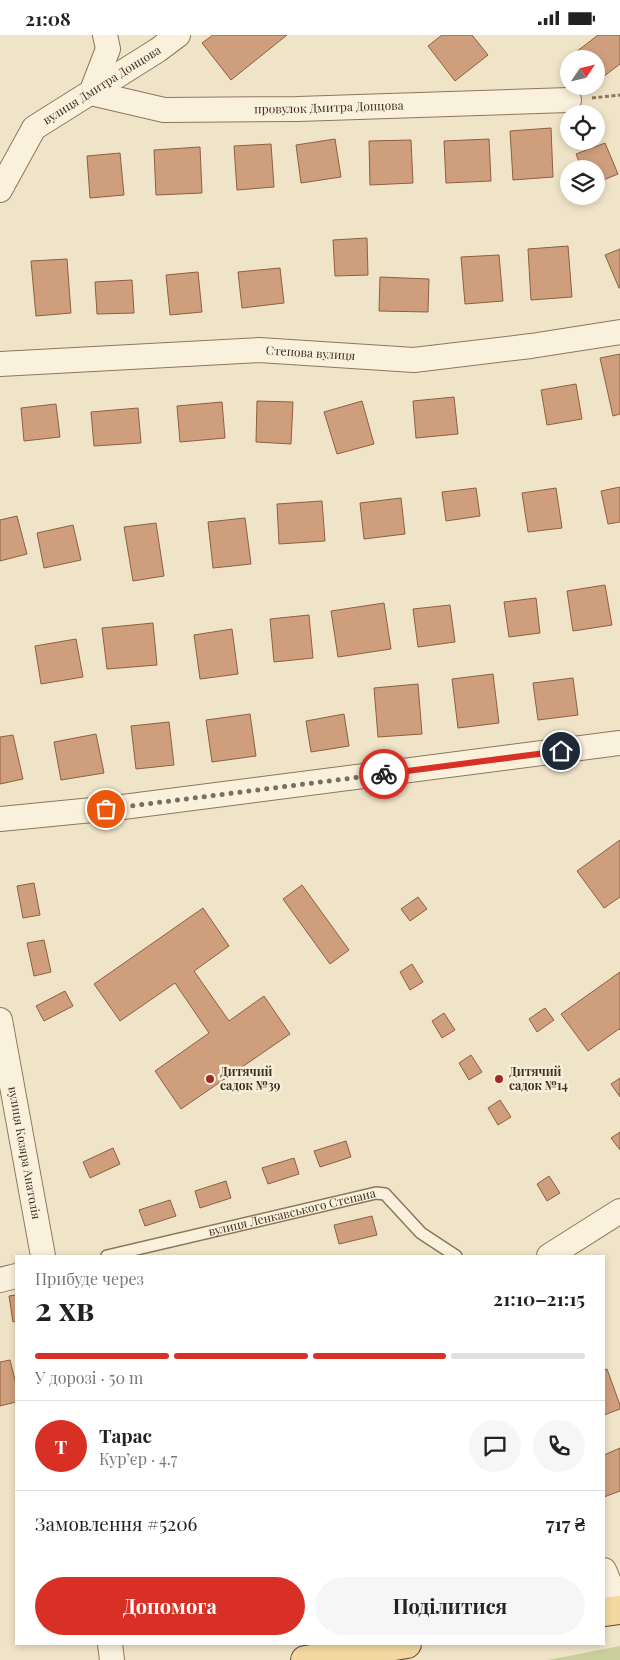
<!DOCTYPE html>
<html lang="uk">
<meta charset="utf-8">
<style>
:root{--surface:#fff;--page:#f6f6f6;--text:#222;--muted:#767676;--line:#e0e0e0;--accent:#d93025}
body{margin:0;font-family:"Playfair Display",serif;background:var(--page);color:var(--text);height:100vh;display:flex;flex-direction:column;font-size:19px;white-space:nowrap}
*{box-sizing:border-box;margin:0}
p{font-size:16px;color:var(--muted)}
.icon{flex:none;width:28px;height:28px;fill:none;stroke:currentColor;stroke-width:2;stroke-linecap:round;stroke-linejoin:round}
.map{position:relative;flex:1;overflow:hidden}
.drawer{position:absolute;left:15px;top:1220px;width:590px;height:390px;display:flex;flex-direction:column;background:var(--surface);border-radius:0px;box-shadow:0 2px 8px #0003}
.drawer>*{flex:none}
.needle{width:32px;rotate:55deg}
.controls{position:absolute;left:560px;top:15px;display:grid;gap:10px}
.controls a{display:grid;place-items:center;width:45px;height:45px;border-radius:50%;background:var(--surface);box-shadow:0 2px 8px #0003;font-size:25px}
.pin{position:absolute;display:grid;place-items:center;width:42px;height:42px;color:#fff;margin:-21px;border:2px solid #fff;border-radius:50%;box-shadow:0 1px 5px #0007}
.courier{position:absolute;display:grid;place-items:center;width:50px;height:50px;margin:-25px;border:4px solid #d93025;border-radius:50%;background:#fff;color:#222;box-shadow:0 1px 6px #0007}
.headline em{font-style:normal;font-weight:700}
.headline div{display:flex;flex-direction:column-reverse}
.headline{display:flex;align-items:center;justify-content:space-between;height:85px;padding:0 20px}
h1{font-size:32px;font-weight:700;line-height:38px}
.bar{display:grid;grid-template-columns:repeat(4,1fr);gap:8px 5px;align-content:center;height:60px;padding:0 20px}
.bar i{height:6px;border-radius:4px;background:var(--line)}
.bar .current{background:var(--accent)}
.bar p{grid-column:span 4}
.line{display:flex;align-items:center;gap:12px;padding:0 20px;border-top:1px solid var(--line)}
.line div{flex:1}
.round{display:grid;place-items:center;flex:none;width:52px;height:52px;border-radius:26px;background:var(--page)}
.cta{display:flex;gap:10px;margin-top:auto;padding:10px 20px}
.cta a{flex:1;height:58px;border-radius:30px;background:var(--accent);color:#fff;font-size:20px;font-weight:700;line-height:58px;text-align:center}
.cta a+a{background:var(--page);color:var(--text)}
.status{display:flex;justify-content:space-between;align-items:center;height:35px;padding:0 25px;background:var(--surface);direction:ltr}
.status svg{height:14px;fill:currentColor}
.map>svg:first-child{display:block}
.green{fill:#c9cf9b}
.building{fill:#cf9f7d;stroke:#8d5f41}
.lines{fill:none;stroke-linecap:round;stroke-linejoin:round}
.lane-casing{stroke:#8d765c;stroke-width:14}
.street-casing{stroke:#8d765c;stroke-width:26}
.primary-casing{stroke:#5b4430;stroke-width:30}
.path{stroke:#8d765c;stroke-width:3;stroke-dasharray:4 2.5;stroke-linecap:butt}
.lane{stroke:#faf1dc;stroke-width:11}
.street{stroke:#faf1dc;stroke-width:24}
.primary{stroke:#f3d9a0;stroke-width:28}
.done{stroke:#7c6e5b;stroke-width:5;stroke-dasharray:0 9}
.route{stroke:#d93025;stroke-width:6}
.poi-dot{fill:#9e2a2b;stroke:#f7eed8;stroke-width:2}
.labels{text-anchor:middle;stroke-width:5;stroke-linejoin:round;paint-order:stroke}
.street-label{font-size:12px;fill:#3d2e20;stroke:#f7eed8}
.poi-label{font-size:12px;font-weight:bold;fill:#3d2e20;stroke:#f7eed8;text-anchor:start}
</style>
<div class="status"><b>21:08</b><svg viewBox="0 0 49 12"><path d="M0 12V9h3v3zM5 12V6h3v6zM10 12V3h3v9zM15 12V0h3v12zM26 1h20v11H26zM47 4h2v5h-2z"/></svg></div>
<div class="map">
<svg width="620" height="1625" viewBox="0 0 620 1625">
<rect width="100%" height="100%" fill="#f0e4c8"/>
<!-- green -->
<path class="green" d="M620 1611V1625H548Z"/>
<!-- building -->
<g class="building">
<path d="M213 0H287L231 45 202 8Z"/>
<path d="M442 0H472L488 20 455 46 428 11Z"/>
<path d="M598 0H620V29L599 45 596 42V24H582L576 17Z"/>
<path d="M551 93 553 142 513 145 510 96Z"/>
<path d="M335 104 341 142 301 148 296 110Z"/>
<path d="M489 104 491 146 446 148 444 106Z"/>
<path d="M411 105 413 148 370 150 369 106Z"/>
<path d="M605 108 618 139 596 148V134H582L576 119Z"/>
<path d="M271 109 274 152 237 155 234 111Z"/>
<path d="M200 112 202 158 156 160 154 115Z"/>
<path d="M120 118 124 160 90 163 87 121Z"/>
<path d="M367 203 368 240 335 241 333 205Z"/>
<path d="M568 211 572 262 531 265 528 214Z"/>
<path d="M620 214V253H619L605 220Z"/>
<path d="M499 220 503 266 465 269 461 222Z"/>
<path d="M67 224 71 278 36 281 31 226Z"/>
<path d="M280 233 284 268 242 273 238 237Z"/>
<path d="M198 237 202 277 170 280 166 240Z"/>
<path d="M380 242 429 244 428 277 379 276Z"/>
<path d="M132 245 134 278 97 279 95 247Z"/>
<path d="M620 319V379L613 381 600 323Z"/>
<path d="M576 349 582 384 547 390 541 355Z"/>
<path d="M454 362 458 399 416 403 413 366Z"/>
<path d="M257 366 293 367 291 409 256 407Z"/>
<path d="M362 366 374 409 337 419 324 377Z"/>
<path d="M222 367 225 403 180 407 177 371Z"/>
<path d="M56 369 60 402 24 406 21 373Z"/>
<path d="M138 373 141 408 94 411 91 377Z"/>
<path d="M620 452V487L608 489 601 456Z"/>
<path d="M476 453 480 481 446 486 442 457Z"/>
<path d="M556 453 562 493 528 497 522 458Z"/>
<path d="M401 463 405 499 364 504 360 468Z"/>
<path d="M322 466 325 506 279 509 277 469Z"/>
<path d="M17 481 27 519 0 526V485Z"/>
<path d="M245 483 251 529 213 533 208 487Z"/>
<path d="M156 488 164 541 133 546 124 492Z"/>
<path d="M73 490 81 525 44 533 37 498Z"/>
<path d="M605 550 612 590 573 596 567 556Z"/>
<path d="M536 563 540 598 509 602 504 567Z"/>
<path d="M384 568 391 614 338 622 331 576Z"/>
<path d="M450 570 455 607 418 612 413 574Z"/>
<path d="M309 580 313 623 274 627 270 584Z"/>
<path d="M153 588 157 630 107 634 102 593Z"/>
<path d="M232 594 238 639 200 644 194 600Z"/>
<path d="M76 604 83 642 41 649 35 611Z"/>
<path d="M493 639 499 688 458 693 452 644Z"/>
<path d="M573 643 578 680 538 685 533 648Z"/>
<path d="M418 649 422 699 378 702 374 653Z"/>
<path d="M250 679 256 721 212 727 206 685Z"/>
<path d="M344 679 349 711 311 717 306 686Z"/>
<path d="M169 687 174 730 136 734 131 691Z"/>
<path d="M96 699 104 738 61 745 54 707Z"/>
<path d="M13 700 23 744 0 749V702Z"/>
<path d="M620 805V862L604 873 577 836Z"/>
<path d="M34 848 40 880 23 883 17 851Z"/>
<path d="M302 850 349 915 330 929 283 864Z"/>
<path d="M418 862 427 874 410 886 401 874Z"/>
<path d="M203 873 229 911 194 936 229 986 264 961 290 999 181 1074 155 1036 209 998 175 948 120 986 94 949Z"/>
<path d="M44 905 51 937 34 941 27 908Z"/>
<path d="M412 929 423 947 410 955 400 937Z"/>
<path d="M620 937V995L619 994 588 1016 561 979Z"/>
<path d="M65 956 73 971 44 986 36 971Z"/>
<path d="M545 973 554 985 537 997 529 984Z"/>
<path d="M444 978 455 995 442 1003 432 986Z"/>
<path d="M471 1020 482 1037 469 1045 459 1028Z"/>
<path d="M620 1043V1062L611 1049Z"/>
<path d="M500 1065 511 1082 498 1090 488 1073Z"/>
<path d="M620 1097V1115L611 1103Z"/>
<path d="M346 1106 351 1122 320 1132 314 1116Z"/>
<path d="M113 1113 120 1129 90 1143 83 1127Z"/>
<path d="M294 1123 299 1139 268 1149 262 1133Z"/>
<path d="M549 1141 560 1158 547 1166 537 1149Z"/>
<path d="M226 1146 231 1163 200 1173 195 1156Z"/>
<path d="M170 1165 176 1181 145 1191 139 1175Z"/>
<path d="M372 1181 377 1200 339 1209 334 1190Z"/>
<path d="M16 1260V1286L13 1287 9 1261Z"/>
<path d="M10 1325 16 1349V1367L0 1371V1327Z"/>
<path d="M607 1334 620 1370V1374L604 1380V1335Z"/>
<path d="M620 1413V1456L604 1462V1420Z"/>
</g>
<g class="lines">
<!-- lane casing -->
<g class="lane-casing">
<g id="lane">
<path id="s1" d="M107 1221 376 1158 385 1159 421 1198 456 1221"/>
</g>
</g>
<!-- street casing -->
<g class="street-casing">
<g id="street">
<path id="s2" d="M91 58 164 75 298 74 569 65"/>
<path d="M91 58 108 14 105 0"/>
<path id="s3" d="M0 155 34 93 158 15 178 0"/>
<path id="s4" d="M0 329 259 315 414 325 531 311 620 297"/>
<path d="M0 784 123 772 620 708"/>
<path id="s5" d="M0 985 43 1221"/>
<path d="M549 1221 620 1176"/>
<path d="M0 1245 16 1241"/>
<path d="M604 1535 620 1573"/>
<path d="M110 1609 112 1625"/>
</g>
</g>
<!-- primary casing -->
<g class="primary-casing">
<g id="primary">
<path d="M604 1577 620 1575"/>
<path d="M305 1625 407 1609"/>
</g>
</g>
<!-- path -->
<path class="path" d="M592 63 620 60"/>
<!-- lane -->
<use href="#lane" class="lane"/>
<!-- street -->
<use href="#street" class="street"/>
<!-- primary -->
<use href="#primary" class="primary"/>
</g>
<g class="lines">
<!-- done -->
<path class="done" d="M106 774 384 739"/>
<!-- route -->
<path class="route" d="M384 739 561 716"/>
</g>
<!-- markers -->
<g class="poi-dot">
<circle cx="210" cy="1044" r="5"/>
<circle cx="499" cy="1044" r="5"/>
</g>
<g class="labels">
<!-- street labels -->
<g class="street-label">
<text dy="4" stroke="none"><textPath href="#s3" startOffset="151">вулиця Дмитра Донцова</textPath></text>
<text dy="4" stroke="none"><textPath href="#s2" startOffset="240">провулок Дмитра Донцова</textPath></text>
<text dy="4" stroke="none"><textPath href="#s4" startOffset="311">Степова вулиця</textPath></text>
<text dy="4" stroke="none"><textPath href="#s5" startOffset="135">вулиця Козяра Анатолія</textPath></text>
<text dy="4" stroke="none"><textPath href="#s1" startOffset="190">вулиця Ленкавського Степана</textPath></text>
</g>
<!-- poi labels -->
<g class="poi-label">
<text x="220" y="1041">Дитячий<tspan x="220" dy="14">садок №39</tspan></text>
<text x="509" y="1041">Дитячий<tspan x="509" dy="14">садок №14</tspan></text>
</g>
</g>
</svg>
<div class="controls">
<a><svg class="needle" viewBox="-14 -14 28 28"><path d="M0-13l5 13h-10z" fill="#e53935"/><path d="M0 13l5-13h-10z" fill="#767676"/></svg></a>
<a><svg class="icon" aria-label="locate" viewBox="0 0 24 24"><circle cx="12" cy="12" r="6"/><path d="M12 2v4M12 18v4M2 12h4M18 12h4"/></svg></a>
<a><svg class="icon" aria-label="layers" viewBox="0 0 24 24"><path d="M12 4l9 5-9 5-9-5zM3 14l9 5 9-5"/></svg></a>
</div>
<div class="pin" style="left:106px;top:774px;background:#ea580c"><svg class="icon" aria-label="bag" viewBox="0 0 24 24"><path d="M5 8h14l-1 12H6zM9 8a3 3 0 0 1 6 0"/></svg></div>
<div class="pin" style="left:561px;top:716px;background:#1f2937"><svg class="icon" aria-label="home" viewBox="0 0 24 24"><path d="M3 11l9-7 9 7M6 9v11h12V9"/></svg></div>
<div class="courier" style="left:384px;top:739px"><svg class="icon" aria-label="bike" viewBox="0 0 24 24"><circle cx="6" cy="16" r="4"/><circle cx="18" cy="16" r="4"/><path d="M6 16l4-8h5l3 8M10 8l3 8H6M13 5h3"/></svg></div>
<section class="drawer">
<div class="headline"><div><h1>2 хв</h1><p>Прибуде через</p></div><em>21:10–21:15</em></div>
<div class="bar"><i class="current"></i><i class="current"></i><i class="current"></i><i></i><p>У дорозі · 50 m</p></div>
<div class="line" style="height:90px"><b class="round" style="background:var(--accent);color:#fff">Т</b><div><b>Тарас</b><p>Кур’єр · 4.7</p></div><a class="round"><svg class="icon" aria-label="chat" viewBox="0 0 24 24"><path d="M4 5h16v11H9l-5 4z"/></svg></a><a class="round"><svg class="icon" aria-label="phone" viewBox="0 0 24 24"><path d="M5 4h4l2 5-3 2q2 4 5 5l2-3 5 2v4C11 20 4 13 5 4z"/></svg></a></div>
<div class="line" style="height:65px"><div>Замовлення #5206</div><b>717 ₴</b></div>
<div class="cta"><a>Допомога</a><a>Поділитися</a></div>
</section>
</div>
